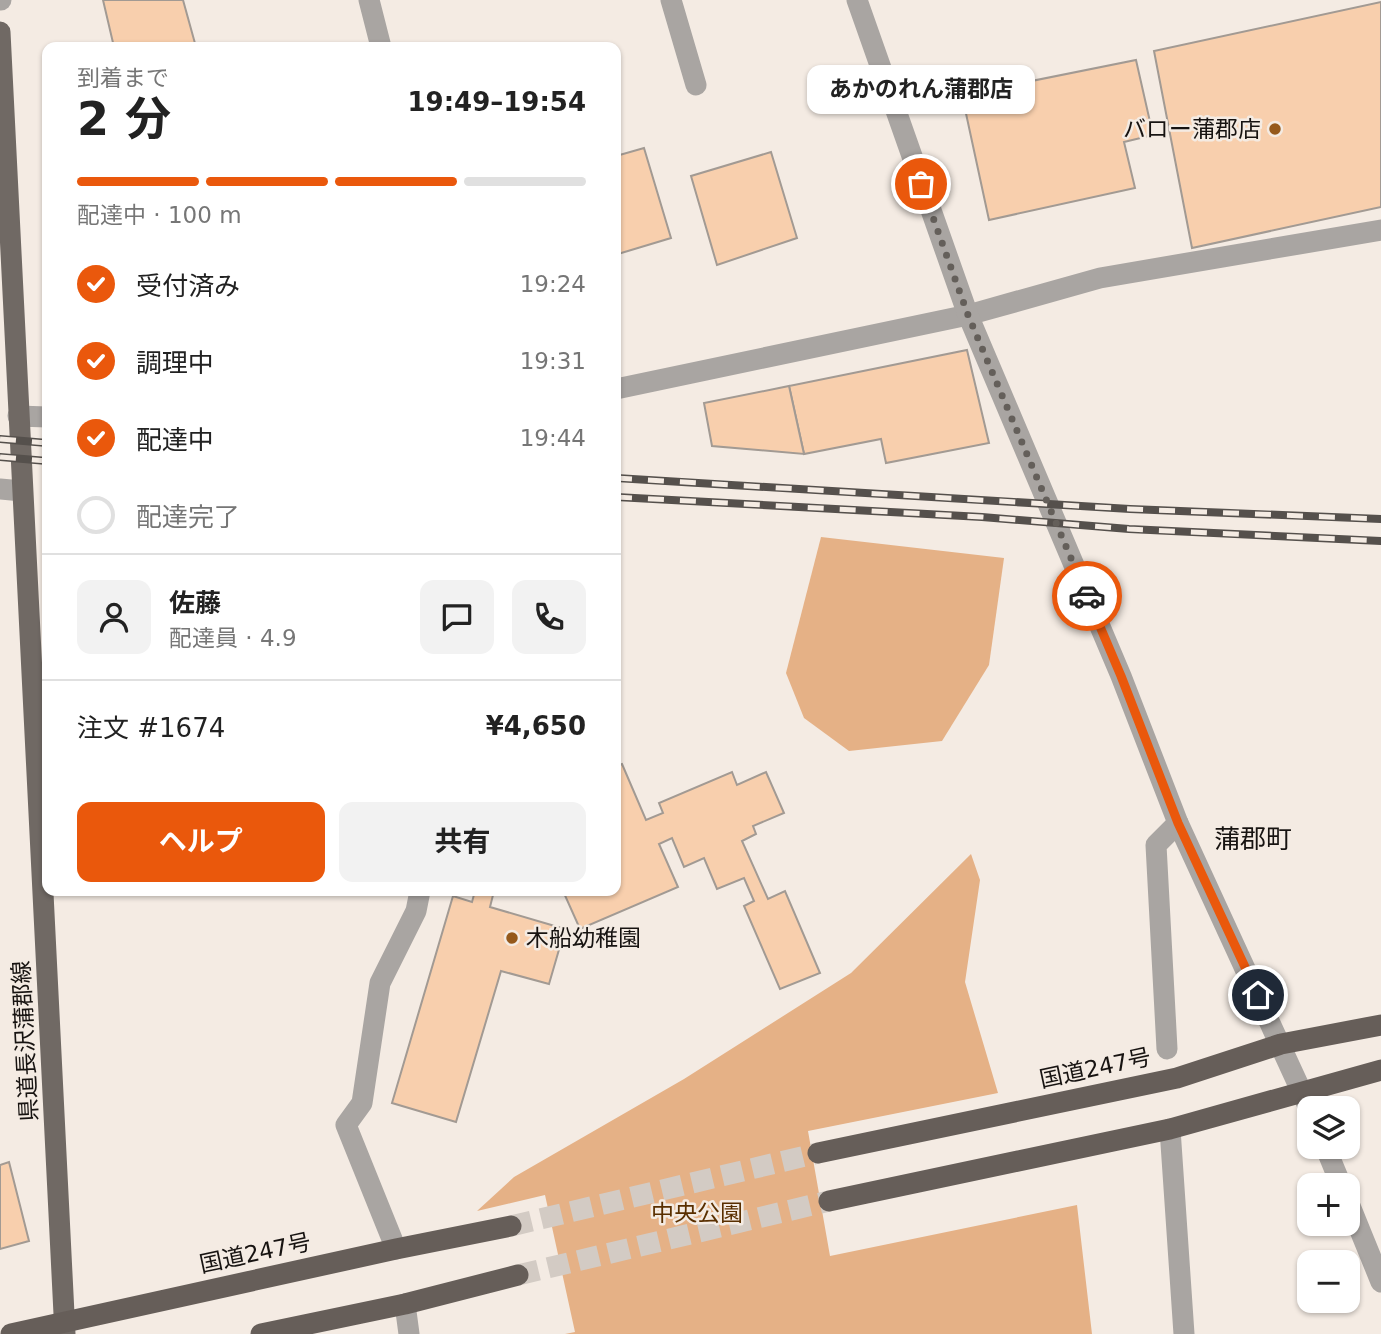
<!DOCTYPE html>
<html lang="ja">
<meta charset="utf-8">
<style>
:root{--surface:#fff;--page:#f2f2f2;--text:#222;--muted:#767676;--line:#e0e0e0;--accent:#ea580c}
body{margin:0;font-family:"DejaVu Sans","Noto Sans JP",sans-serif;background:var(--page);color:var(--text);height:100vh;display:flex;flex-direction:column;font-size:26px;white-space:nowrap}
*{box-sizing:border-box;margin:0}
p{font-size:23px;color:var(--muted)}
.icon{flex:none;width:38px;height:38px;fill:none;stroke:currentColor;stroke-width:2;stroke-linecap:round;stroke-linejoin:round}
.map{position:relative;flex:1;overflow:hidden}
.details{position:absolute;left:42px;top:42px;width:579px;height:854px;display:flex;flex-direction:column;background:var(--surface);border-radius:14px;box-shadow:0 2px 5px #0004}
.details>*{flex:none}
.tools{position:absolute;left:1297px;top:1096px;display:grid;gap:14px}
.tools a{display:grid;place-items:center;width:63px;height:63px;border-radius:14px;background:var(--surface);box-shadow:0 2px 5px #0004;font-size:35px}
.pin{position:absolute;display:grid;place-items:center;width:60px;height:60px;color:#fff;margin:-30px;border:4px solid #fff;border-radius:50%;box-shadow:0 2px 7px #0007}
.courier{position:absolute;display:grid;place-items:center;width:70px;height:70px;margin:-35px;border:5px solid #ea580c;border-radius:50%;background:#fff;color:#222;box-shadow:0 2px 9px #0007}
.bubble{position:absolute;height:49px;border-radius:14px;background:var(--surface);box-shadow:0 2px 5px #0004;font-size:23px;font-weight:700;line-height:49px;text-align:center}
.summary em{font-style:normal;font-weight:700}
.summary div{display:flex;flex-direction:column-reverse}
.summary{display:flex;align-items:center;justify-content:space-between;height:119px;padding:0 35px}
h1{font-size:46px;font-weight:700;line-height:52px}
.bar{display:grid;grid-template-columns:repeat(4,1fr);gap:10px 7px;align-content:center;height:84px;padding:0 35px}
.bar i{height:9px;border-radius:5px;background:var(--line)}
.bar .current{background:var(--accent)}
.bar p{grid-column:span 4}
.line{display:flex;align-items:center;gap:18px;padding:0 35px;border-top:2px solid var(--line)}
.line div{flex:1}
.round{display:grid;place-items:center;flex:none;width:74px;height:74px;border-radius:14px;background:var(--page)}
ol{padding:0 35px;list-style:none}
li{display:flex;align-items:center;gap:21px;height:77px}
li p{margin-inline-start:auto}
li .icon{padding:7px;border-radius:50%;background:var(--accent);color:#fff;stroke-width:4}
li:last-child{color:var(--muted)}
li i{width:38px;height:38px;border:4px solid var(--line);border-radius:50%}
.primary-button{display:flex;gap:14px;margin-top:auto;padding:14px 35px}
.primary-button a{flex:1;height:80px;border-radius:14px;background:var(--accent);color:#fff;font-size:28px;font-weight:700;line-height:80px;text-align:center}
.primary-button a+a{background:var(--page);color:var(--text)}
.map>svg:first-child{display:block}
.green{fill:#e5b186}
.building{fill:#f8cfad;stroke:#a29a93;stroke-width:2}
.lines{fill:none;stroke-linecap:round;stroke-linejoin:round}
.trunk-tunnel{stroke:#d3cbc4;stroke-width:21;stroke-dasharray:21 10;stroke-linecap:butt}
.minor{stroke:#a9a5a2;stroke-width:21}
.tertiary{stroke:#a9a5a2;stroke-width:21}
.primary{stroke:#706964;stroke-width:21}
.trunk{stroke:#665e59;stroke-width:21}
.rail-casing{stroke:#55504c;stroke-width:8}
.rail{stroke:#f4ebe3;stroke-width:5;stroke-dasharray:16;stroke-linecap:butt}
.done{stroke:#645f5a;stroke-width:7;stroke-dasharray:0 12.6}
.route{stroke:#ea580c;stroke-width:9}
.poi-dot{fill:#95591b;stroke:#f4ebe3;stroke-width:2.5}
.labels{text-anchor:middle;stroke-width:5;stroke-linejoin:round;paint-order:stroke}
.poi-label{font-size:23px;fill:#171311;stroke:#f4ebe3;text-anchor:end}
.street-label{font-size:23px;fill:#171311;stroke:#f4ebe3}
.park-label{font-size:23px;fill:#592f00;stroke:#f4ebe3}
.quarter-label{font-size:26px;fill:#171311;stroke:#f4ebe3}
</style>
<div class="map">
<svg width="1381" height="1334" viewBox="0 0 1381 1334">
<rect width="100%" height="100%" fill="#f4ebe3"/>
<!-- green -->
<g class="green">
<path d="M821 537 1004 558 989 665 942 741 849 751 804 718 786 673Z"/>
<path d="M971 854 980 880 965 982 998 1093 808 1131 830 1256 1077 1205 1092 1334H565L575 1332 545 1195 477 1211 514 1177 684 1079 851 973Z"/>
</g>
<!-- building -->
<g class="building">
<path d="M103 0H183L196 47H114Z"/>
<path d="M1381 2V207L1192 248 1154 51Z"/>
<path d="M1136 60 1153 135 1124 142 1135 188 989 220 962 95Z"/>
<path d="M644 148 671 238 618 254 616 248V156Z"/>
<path d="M771 152 797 238 717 265 691 176Z"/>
<path d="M967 350 989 443 886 463 881 439 804 454 789 386Z"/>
<path d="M789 386 804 454 712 446 704 403Z"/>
<path d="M622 764 646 820 663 813 659 803 732 772 737 785 766 772 784 813 753 826 756 834 742 841 768 899 785 891 820 973 780 989 744 906 754 901 744 878 717 889 704 858 684 867 672 838 659 844 678 887 580 929 563 891H616V766Z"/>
<path d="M475 891H494L490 907 565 929 549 984 501 971 456 1122 392 1103 453 896 472 902Z"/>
<path d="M9 1162 29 1241 0 1249V1165Z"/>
</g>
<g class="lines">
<!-- trunk-tunnel -->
<g class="trunk-tunnel">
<path d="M511 1226 818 1153"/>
<path d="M518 1275 829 1201"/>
</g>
<!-- minor -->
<g class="minor">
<path d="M0 0H1"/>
<path d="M369 0 381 47"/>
<path d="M671 0 696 85"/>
<path d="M616 389 968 315 1100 278 1381 230"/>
<path d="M18 416 47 417"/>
<path d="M1167 1049 1156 845 1178 823"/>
<path d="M1170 1129 1184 1334"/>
<path d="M396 1249 346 1125 362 1103 380 983 416 911 420 891"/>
<path d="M405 1304 409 1334"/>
</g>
<!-- tertiary -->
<g class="tertiary">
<path d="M857 0 968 315 1121 676 1178 823 1309 1108"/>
<path d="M0 489 22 491"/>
<path d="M1325 1146 1341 1185"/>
<path d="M1348 1201 1381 1282"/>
</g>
<!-- primary -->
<path class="primary" d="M0 32 65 1334"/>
<!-- trunk -->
<g class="trunk">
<path d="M818 1153 1177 1078 1281 1044 1381 1025"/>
<path d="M829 1201 1170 1129 1381 1070"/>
<path d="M11 1334 396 1249 511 1226"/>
<path d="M261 1334 405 1304 518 1275"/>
</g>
<!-- rail casing -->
<g class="rail-casing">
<g id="rail">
<path d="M0 439 47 443"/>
<path d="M0 457 47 461"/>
<path d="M616 478 1130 509 1381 519"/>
<path d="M616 497 982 517 1129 529 1381 541"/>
</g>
</g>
<!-- rail -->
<use href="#rail" class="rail"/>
</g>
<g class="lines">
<!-- done -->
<path class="done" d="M921 184 968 315 1087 596"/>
<!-- route -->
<path class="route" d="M1087 596 1121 676 1178 823 1258 995"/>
</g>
<!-- markers -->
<g class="poi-dot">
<circle cx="1275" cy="129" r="7"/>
<circle cx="512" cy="938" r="7"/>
</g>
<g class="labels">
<!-- poi labels -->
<g class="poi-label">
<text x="1261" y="137">バロー蒲郡店</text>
<text x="526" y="946" text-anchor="start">木船幼稚園</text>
</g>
<!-- street labels -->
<g class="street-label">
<text transform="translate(25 1041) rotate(-93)" y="8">県道長沢蒲郡線</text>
<text transform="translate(1095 1068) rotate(-12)" y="8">国道247号</text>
<text transform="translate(255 1253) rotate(-12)" y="8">国道247号</text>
</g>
<!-- park labels -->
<g class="park-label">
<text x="697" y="1221">中央公園</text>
</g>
<!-- quarter labels -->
<g class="quarter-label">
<text x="1253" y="848">蒲郡町</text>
</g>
</g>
</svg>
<div class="tools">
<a><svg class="icon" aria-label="layers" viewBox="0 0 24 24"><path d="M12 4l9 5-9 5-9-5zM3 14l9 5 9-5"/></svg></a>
<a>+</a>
<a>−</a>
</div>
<div class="pin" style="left:921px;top:184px;background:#ea580c"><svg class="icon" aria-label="bag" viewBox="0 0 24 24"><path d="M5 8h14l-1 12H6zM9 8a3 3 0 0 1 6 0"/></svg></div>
<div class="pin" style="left:1258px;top:995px;background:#1f2937"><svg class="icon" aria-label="home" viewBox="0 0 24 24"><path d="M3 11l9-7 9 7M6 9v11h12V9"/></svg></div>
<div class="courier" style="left:1087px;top:596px"><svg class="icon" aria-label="car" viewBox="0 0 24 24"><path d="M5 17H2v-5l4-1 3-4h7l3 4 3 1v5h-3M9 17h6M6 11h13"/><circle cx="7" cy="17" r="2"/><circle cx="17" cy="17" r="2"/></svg></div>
<div class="bubble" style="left:807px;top:65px;width:228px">あかのれん蒲郡店</div>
<section class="details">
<div class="summary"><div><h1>2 分</h1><p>到着まで</p></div><em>19:49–19:54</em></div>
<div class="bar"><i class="current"></i><i class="current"></i><i class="current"></i><i></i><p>配達中 · 100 m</p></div>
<ol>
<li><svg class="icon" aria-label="check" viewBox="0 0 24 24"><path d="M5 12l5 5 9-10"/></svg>受付済み<p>19:24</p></li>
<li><svg class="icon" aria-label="check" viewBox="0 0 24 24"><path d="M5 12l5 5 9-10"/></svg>調理中<p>19:31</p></li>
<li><svg class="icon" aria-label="check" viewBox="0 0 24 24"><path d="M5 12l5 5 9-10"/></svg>配達中<p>19:44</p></li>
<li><i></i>配達完了</li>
</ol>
<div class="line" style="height:126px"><a class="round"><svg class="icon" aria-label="person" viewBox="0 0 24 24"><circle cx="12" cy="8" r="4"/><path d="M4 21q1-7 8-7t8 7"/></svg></a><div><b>佐藤</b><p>配達員 · 4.9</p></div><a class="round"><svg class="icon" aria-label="chat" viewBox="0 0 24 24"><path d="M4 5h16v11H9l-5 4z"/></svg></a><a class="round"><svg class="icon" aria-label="phone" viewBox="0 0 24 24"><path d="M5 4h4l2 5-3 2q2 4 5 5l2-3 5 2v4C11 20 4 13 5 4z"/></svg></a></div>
<div class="line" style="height:91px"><div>注文 #1674</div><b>¥4,650</b></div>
<div class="primary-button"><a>ヘルプ</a><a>共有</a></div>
</section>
</div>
